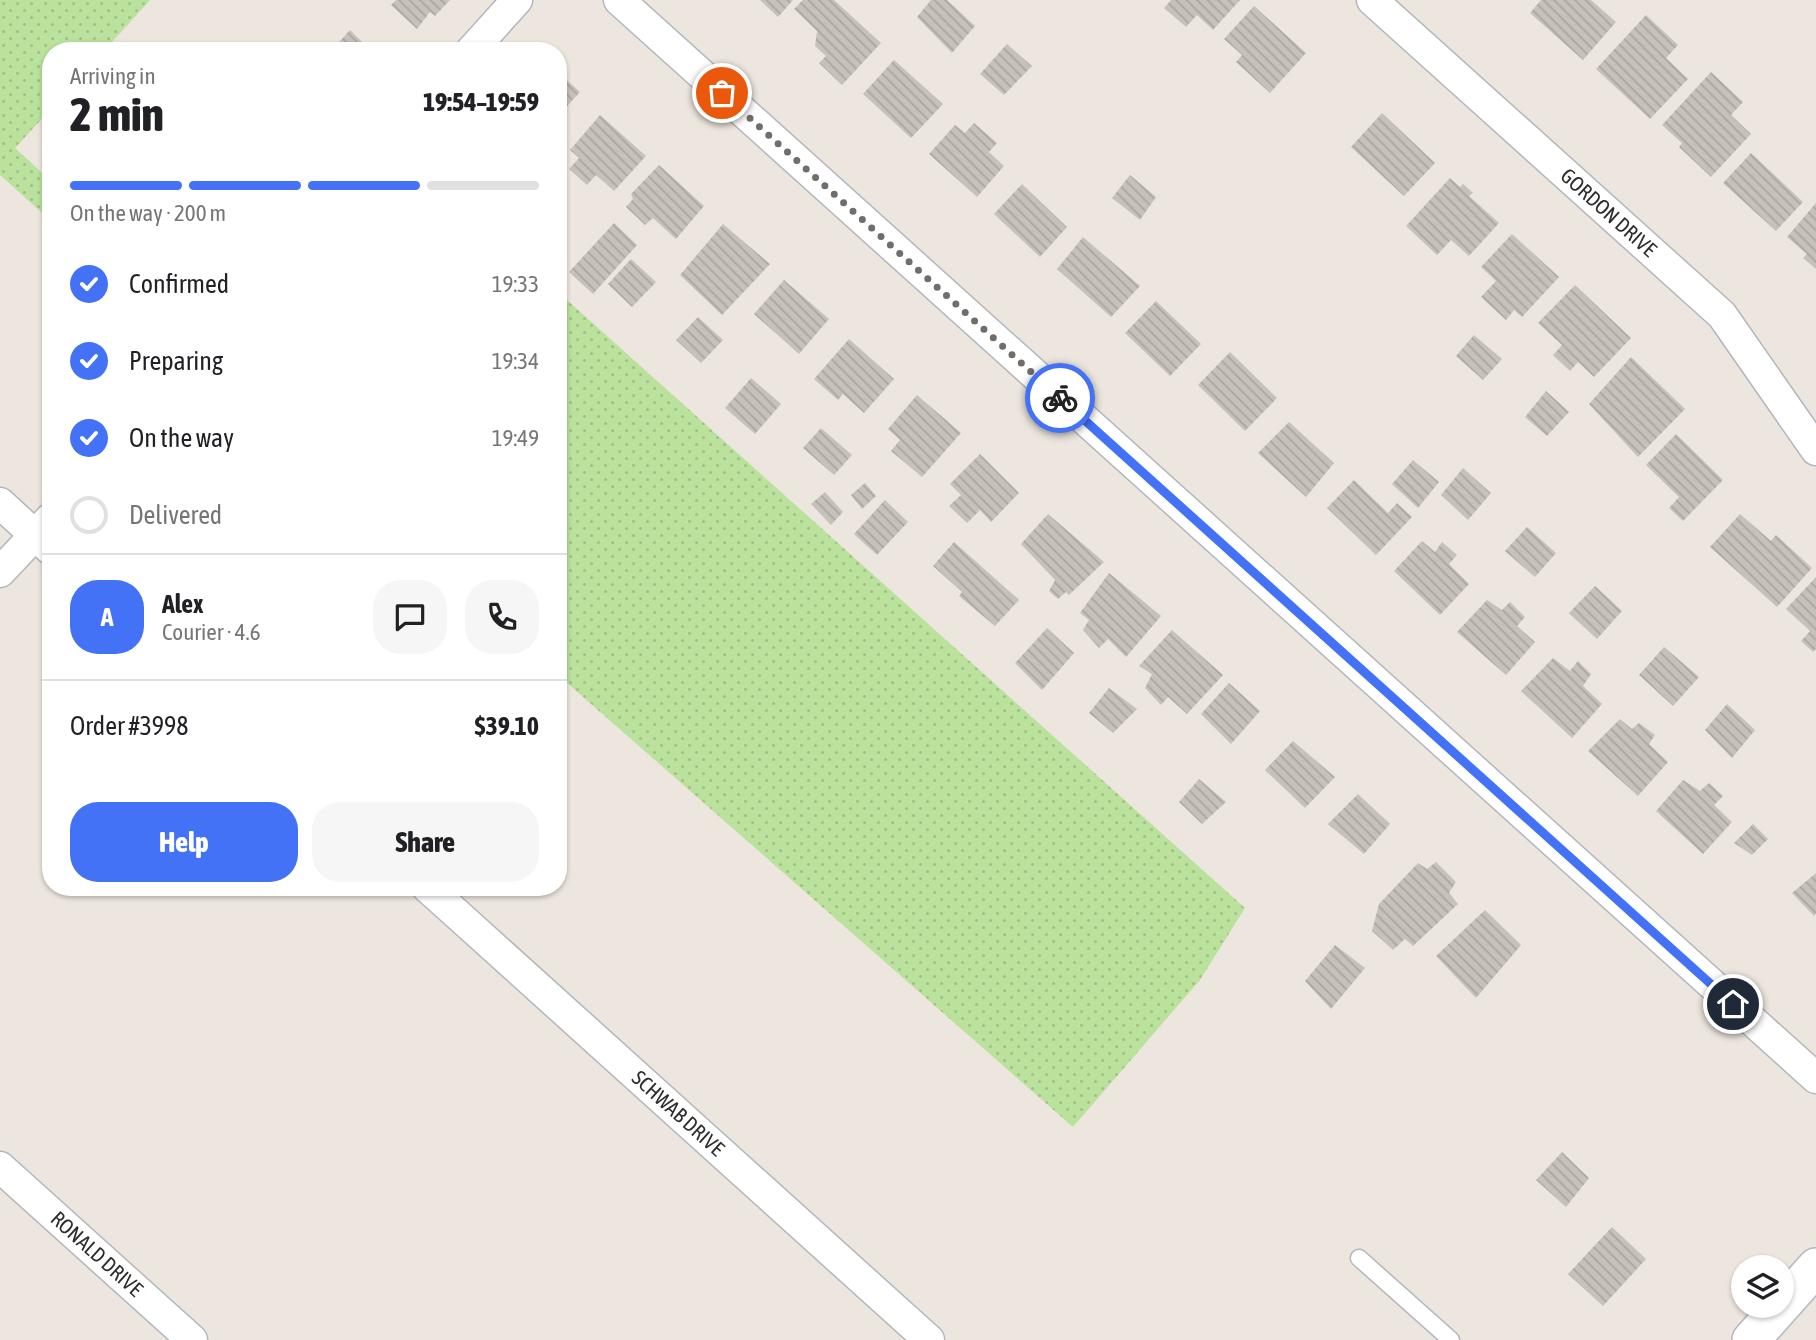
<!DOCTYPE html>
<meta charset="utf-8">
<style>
:root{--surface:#fff;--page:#f6f6f6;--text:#202124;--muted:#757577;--line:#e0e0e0;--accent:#4372f6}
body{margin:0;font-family:"Asap Condensed",sans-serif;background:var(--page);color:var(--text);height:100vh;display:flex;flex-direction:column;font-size:26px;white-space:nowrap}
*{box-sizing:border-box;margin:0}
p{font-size:23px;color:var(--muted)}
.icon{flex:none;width:38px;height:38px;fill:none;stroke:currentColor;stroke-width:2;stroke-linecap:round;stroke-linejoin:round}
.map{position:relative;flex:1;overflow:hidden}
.side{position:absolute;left:42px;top:42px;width:525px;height:854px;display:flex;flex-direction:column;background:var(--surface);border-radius:28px;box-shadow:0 2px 5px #0004}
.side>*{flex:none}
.controls{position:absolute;left:1731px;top:1255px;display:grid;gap:14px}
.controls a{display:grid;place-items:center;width:63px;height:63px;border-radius:50%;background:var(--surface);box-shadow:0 2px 5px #0004;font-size:35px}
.pin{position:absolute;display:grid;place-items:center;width:60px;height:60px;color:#fff;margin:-30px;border:4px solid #fff;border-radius:50%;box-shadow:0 2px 7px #0007}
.courier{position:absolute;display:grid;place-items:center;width:70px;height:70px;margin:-35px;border:5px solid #4372f6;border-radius:50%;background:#fff;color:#222;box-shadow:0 2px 9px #0007}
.head em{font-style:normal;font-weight:800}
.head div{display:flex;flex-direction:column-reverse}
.head{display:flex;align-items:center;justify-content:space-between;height:119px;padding:0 28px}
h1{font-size:46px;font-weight:800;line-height:52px}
.bar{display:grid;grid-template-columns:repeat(4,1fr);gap:10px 7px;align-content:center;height:84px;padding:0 28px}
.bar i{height:9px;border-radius:5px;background:var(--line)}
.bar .current{background:var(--accent)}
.bar p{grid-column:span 4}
.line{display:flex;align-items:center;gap:18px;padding:0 28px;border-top:2px solid var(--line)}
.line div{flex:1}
.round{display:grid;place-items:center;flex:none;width:74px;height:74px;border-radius:28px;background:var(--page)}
ol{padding:0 28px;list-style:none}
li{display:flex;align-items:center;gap:21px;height:77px}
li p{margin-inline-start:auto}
li .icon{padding:7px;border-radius:50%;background:var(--accent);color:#fff;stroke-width:4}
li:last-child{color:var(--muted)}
li i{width:38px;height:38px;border:4px solid var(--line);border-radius:50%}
.action{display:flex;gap:14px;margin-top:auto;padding:14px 28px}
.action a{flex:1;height:80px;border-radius:28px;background:var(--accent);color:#fff;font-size:28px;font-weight:800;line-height:80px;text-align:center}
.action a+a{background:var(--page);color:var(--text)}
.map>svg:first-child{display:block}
.park{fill:url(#park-dots)}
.building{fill:url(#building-back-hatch)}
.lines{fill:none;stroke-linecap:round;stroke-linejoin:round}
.service-casing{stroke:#b2b6bf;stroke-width:19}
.minor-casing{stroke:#b2b6bf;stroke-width:33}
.tertiary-casing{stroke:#b2b6bf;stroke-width:40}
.service{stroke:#fff;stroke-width:16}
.minor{stroke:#fff;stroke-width:30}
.tertiary{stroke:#fff;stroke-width:37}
.done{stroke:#706d6b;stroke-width:7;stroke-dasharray:0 12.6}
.route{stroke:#4372f6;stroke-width:9}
.labels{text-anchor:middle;stroke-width:6;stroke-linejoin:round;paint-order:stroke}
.street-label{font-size:21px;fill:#2c2c2c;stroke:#fff}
</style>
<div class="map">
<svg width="1816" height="1340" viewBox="0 0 1816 1340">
<defs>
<pattern id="park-dots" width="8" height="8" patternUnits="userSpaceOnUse" patternTransform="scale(1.75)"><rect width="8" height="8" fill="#bae29d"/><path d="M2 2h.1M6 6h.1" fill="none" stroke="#a0c287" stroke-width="1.8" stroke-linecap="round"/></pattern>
<pattern id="building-back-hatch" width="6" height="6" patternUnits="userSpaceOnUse" patternTransform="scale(1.75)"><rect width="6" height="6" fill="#c6c1ba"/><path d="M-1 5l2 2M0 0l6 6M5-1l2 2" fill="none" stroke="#aaa6a0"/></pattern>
</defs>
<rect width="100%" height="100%" fill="#ede6df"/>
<!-- park -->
<g class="park">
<path d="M0 0H150L104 51H51V109L15 148 51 181V221L0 175Z"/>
<path d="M558 292 1245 908 1200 980 1073 1127 558 675Z"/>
</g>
<!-- building -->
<g class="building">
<path d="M396 0H450L435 16 430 12 417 29 391 5Z"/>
<path d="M760 0H793L778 17Z"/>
<path d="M803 0H834L881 43 842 85 819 63 826 56 815 46 817 31 794 9Z"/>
<path d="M931 0H947L975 26 952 53 917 17Z"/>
<path d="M1171 0H1240L1213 30 1197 15 1186 27 1164 8Z"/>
<path d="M1541 0H1591L1616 22 1583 60 1530 13Z"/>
<path d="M1254 6 1306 53 1270 93 1236 62 1242 55 1224 39Z"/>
<path d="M1646 15 1678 45 1666 58 1688 79 1650 119 1596 69Z"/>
<path d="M350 30 371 51H331Z"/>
<path d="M1007 44 1032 66 1004 95 980 74Z"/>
<path d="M894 60 943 104 911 138 863 94Z"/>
<path d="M558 72 580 92 558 116Z"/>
<path d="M1711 72 1743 102 1731 115 1751 134 1711 177 1679 147 1682 143 1662 125Z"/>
<path d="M1382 113 1435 163 1404 196 1351 147Z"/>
<path d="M600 115 646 156 614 191 596 175 587 185 569 169 579 158 570 150Z"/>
<path d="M974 123 997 143 989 152 1004 166 977 197 929 154 955 125 965 133Z"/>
<path d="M1751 153 1803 202 1776 231 1723 183Z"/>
<path d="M659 165 704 206 676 239 653 218 645 225 626 207 633 199 631 194Z"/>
<path d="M1130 175 1156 197 1140 220 1112 198Z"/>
<path d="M1450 178 1460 187 1463 184 1473 193 1469 196 1499 223 1469 256 1451 240 1437 255 1406 226Z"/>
<path d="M1022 184 1067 227 1040 257 994 214Z"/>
<path d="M1816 203V269L1803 258 1807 254 1787 237Z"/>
<path d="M614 223 637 245 593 294 569 272Z"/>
<path d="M723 224 770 264 722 315 680 275Z"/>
<path d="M1512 234 1559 277 1522 317 1514 310 1506 320 1481 297 1496 281 1481 267Z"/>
<path d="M1083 237 1140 286 1111 317 1057 269Z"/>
<path d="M631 259 656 282 632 307 608 284Z"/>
<path d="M784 280 829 319 799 354 754 314Z"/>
<path d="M1575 285 1631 338 1594 377 1578 362 1570 371 1553 355 1562 345 1538 323Z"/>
<path d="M1156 301 1201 344 1170 376 1125 333Z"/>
<path d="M698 317 723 340 701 363 676 340Z"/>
<path d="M1474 335 1502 359 1483 380 1456 356Z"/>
<path d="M849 339 894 379 864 413 843 394 838 400 814 379Z"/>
<path d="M1230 352 1277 398 1245 431 1198 385Z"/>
<path d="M1631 357 1685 409 1638 457 1589 404Z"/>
<path d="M751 378 781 404 755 434 725 408Z"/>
<path d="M1546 391 1569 412 1547 436 1525 417Z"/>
<path d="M917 395 961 433 922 477 891 451 900 440 888 429Z"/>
<path d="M1289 422 1334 463 1306 497 1258 453Z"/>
<path d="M821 428 852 455 834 475 803 448Z"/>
<path d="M1676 434 1723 480 1683 521 1669 508 1679 497 1646 465Z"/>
<path d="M980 454 1019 493 991 522 980 510 967 523 949 506 961 495 950 484Z"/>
<path d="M1413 460 1439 482 1418 508 1392 484Z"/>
<path d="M1463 468 1491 493 1468 520 1441 495Z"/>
<path d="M1354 480 1388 513 1397 503 1412 517 1376 555 1327 508Z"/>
<path d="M865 483 876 496 862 509 851 495Z"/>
<path d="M825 492 843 512 831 525 811 504Z"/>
<path d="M885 500 908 522 877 555 854 534Z"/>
<path d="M1048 514 1104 562 1069 595 1066 592 1058 599 1049 591 1055 580 1021 544Z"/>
<path d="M1740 514 1771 541 1776 535 1812 568 1777 607 1710 547Z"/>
<path d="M1527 527 1556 553 1535 577 1505 551Z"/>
<path d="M1422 541 1435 552 1442 542 1457 555 1449 564 1469 584 1440 615 1394 571Z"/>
<path d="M954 542 1019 600 995 626 959 596 962 592 933 566Z"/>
<path d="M1109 573 1161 616 1126 657 1108 639 1099 648 1083 630 1089 620 1080 613Z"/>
<path d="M1816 577V649L1813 652 1801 641 1810 631 1786 609Z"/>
<path d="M1595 586 1622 611 1597 639 1569 613Z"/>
<path d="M1487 600 1502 610 1510 602 1525 617 1517 626 1535 642 1506 675 1457 632Z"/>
<path d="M1047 628 1074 653 1042 690 1015 663Z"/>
<path d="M1172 630 1223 675 1187 714 1168 697 1161 705 1145 688 1152 674 1139 666Z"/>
<path d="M1664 647 1699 677 1673 706 1639 675Z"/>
<path d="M1553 658 1570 671 1578 661 1591 674 1583 686 1602 704 1572 738 1521 691Z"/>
<path d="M1229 683 1260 711 1231 744 1201 714Z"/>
<path d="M1109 688 1137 709 1113 733 1089 713Z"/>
<path d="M1727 704 1755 730 1732 758 1705 730Z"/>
<path d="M1620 719 1632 729 1639 723 1655 735 1649 744 1668 762 1638 796 1588 751Z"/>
<path d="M1293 741 1335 777 1305 808 1265 770Z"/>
<path d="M1199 779 1226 802 1202 824 1179 802Z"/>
<path d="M1683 780 1700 791 1709 783 1723 796 1714 805 1732 822 1703 854 1656 811Z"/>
<path d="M1358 794 1390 824 1364 854 1328 824Z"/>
<path d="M1753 824 1768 839 1752 855 1734 843Z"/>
<path d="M1436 862 1456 882 1449 893 1458 904 1413 946 1405 939 1393 950 1372 931 1379 904 1418 863 1427 869Z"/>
<path d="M1816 873V913L1814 916 1792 893Z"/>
<path d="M1485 910 1521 945 1476 998 1436 956Z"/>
<path d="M1335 945 1365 968 1331 1009 1305 981Z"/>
<path d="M1562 1152 1589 1178 1566 1207 1536 1180Z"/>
<path d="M1612 1227 1646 1259 1603 1306 1568 1274Z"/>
</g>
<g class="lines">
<!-- service casing -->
<g class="service-casing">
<path id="service" d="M1359 1258 1451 1340"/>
</g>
<!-- minor casing -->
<g class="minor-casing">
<g id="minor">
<path d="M619 0 1816 1078"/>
<path id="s1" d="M1372 0 1722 315 1816 450"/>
<path d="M471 51 517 0"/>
<path d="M0 503 50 549"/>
<path d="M0 572 51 518"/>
<path id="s2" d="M427 887 929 1340"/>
<path id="s3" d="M0 1167 192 1340"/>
</g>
</g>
<!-- tertiary casing -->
<g class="tertiary-casing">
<path id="tertiary" d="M1751 1340 1816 1267"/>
</g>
<!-- service -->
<use href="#service" class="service"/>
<!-- minor -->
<use href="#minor" class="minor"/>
<!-- tertiary -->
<use href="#tertiary" class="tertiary"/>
</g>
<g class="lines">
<!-- done -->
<path class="done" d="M722 93 1060 398"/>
<!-- route -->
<path class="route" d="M1060 398 1733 1004"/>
</g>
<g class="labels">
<!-- street labels -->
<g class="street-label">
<text dy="7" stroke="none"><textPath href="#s1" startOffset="318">GORDON DRIVE</textPath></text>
<text dy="7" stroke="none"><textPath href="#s2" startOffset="338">SCHWAB DRIVE</textPath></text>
<text dy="7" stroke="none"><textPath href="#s3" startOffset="130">RONALD DRIVE</textPath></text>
</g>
</g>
</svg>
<div class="controls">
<a><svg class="icon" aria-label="layers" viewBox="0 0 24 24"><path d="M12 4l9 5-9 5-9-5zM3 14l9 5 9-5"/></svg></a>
</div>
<div class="pin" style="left:722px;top:93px;background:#ea580c"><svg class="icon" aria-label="bag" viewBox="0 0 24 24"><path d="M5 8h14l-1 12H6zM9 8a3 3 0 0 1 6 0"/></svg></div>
<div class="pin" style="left:1733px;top:1004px;background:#1f2937"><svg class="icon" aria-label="home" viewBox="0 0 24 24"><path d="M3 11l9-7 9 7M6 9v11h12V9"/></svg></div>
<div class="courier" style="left:1060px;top:398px"><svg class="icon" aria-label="bike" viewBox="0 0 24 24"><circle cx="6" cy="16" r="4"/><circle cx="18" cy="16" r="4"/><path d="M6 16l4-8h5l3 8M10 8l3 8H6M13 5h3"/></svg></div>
<section class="side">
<div class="head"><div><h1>2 min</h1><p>Arriving in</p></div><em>19:54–19:59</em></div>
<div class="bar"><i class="current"></i><i class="current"></i><i class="current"></i><i></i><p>On the way · 200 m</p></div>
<ol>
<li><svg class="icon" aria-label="check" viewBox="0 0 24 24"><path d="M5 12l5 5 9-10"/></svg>Confirmed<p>19:33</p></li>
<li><svg class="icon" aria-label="check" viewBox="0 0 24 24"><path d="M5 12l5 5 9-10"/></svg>Preparing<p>19:34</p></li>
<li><svg class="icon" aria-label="check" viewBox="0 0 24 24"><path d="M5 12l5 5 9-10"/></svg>On the way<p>19:49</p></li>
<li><i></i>Delivered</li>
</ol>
<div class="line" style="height:126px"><b class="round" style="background:var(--accent);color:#fff">A</b><div><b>Alex</b><p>Courier · 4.6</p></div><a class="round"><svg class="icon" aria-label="chat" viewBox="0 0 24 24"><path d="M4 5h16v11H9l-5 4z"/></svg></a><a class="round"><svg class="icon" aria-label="phone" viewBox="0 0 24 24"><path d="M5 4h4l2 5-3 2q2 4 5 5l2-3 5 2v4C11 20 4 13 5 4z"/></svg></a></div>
<div class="line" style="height:91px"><div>Order #3998</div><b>$39.10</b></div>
<div class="action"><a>Help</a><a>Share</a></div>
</section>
</div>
